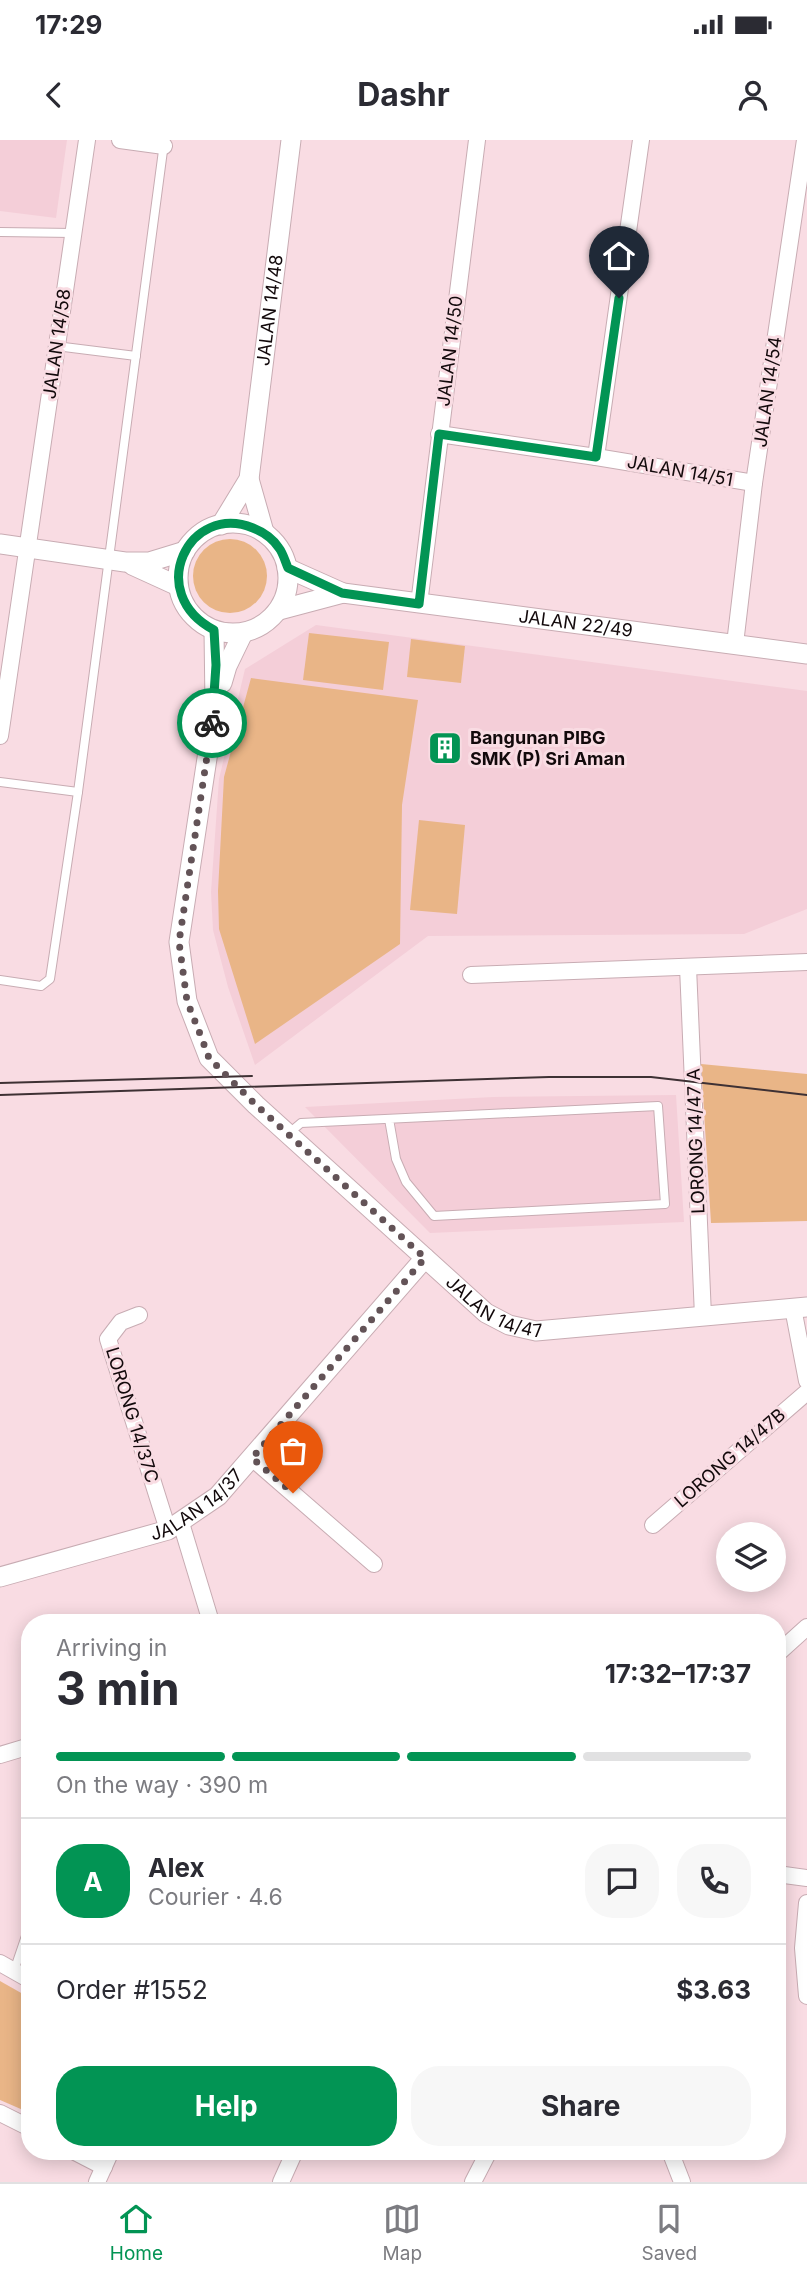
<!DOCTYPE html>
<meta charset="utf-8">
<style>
:root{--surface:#fff;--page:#f7f7f7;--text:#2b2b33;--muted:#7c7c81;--line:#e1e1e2;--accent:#029454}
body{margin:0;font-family:Inter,sans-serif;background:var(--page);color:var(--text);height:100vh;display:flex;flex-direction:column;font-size:26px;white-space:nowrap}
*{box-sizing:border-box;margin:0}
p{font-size:23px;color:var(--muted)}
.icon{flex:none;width:38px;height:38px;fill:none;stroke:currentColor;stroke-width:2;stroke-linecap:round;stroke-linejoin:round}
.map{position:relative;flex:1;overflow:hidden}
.side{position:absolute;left:21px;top:1474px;width:765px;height:546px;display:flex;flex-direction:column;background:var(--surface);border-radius:28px;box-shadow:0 4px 18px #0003}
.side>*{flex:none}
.tools{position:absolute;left:716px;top:1382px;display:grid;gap:14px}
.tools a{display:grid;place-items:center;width:70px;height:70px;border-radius:50%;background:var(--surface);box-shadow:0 4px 18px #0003;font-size:35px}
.pin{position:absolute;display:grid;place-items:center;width:60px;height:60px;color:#fff;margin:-72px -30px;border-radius:50% 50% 50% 0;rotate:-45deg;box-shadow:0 0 7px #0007}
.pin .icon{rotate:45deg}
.courier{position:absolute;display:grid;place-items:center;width:70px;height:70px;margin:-35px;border:5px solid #029454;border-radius:50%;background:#fff;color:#222;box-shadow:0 2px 9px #0007}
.overview em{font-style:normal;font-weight:700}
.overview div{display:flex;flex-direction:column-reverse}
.overview{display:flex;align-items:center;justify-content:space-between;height:119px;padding:0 35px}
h1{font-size:46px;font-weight:700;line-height:52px}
.bar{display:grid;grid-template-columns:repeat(4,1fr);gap:10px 7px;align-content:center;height:84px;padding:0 35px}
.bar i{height:9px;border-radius:5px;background:var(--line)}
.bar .selected{background:var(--accent)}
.bar p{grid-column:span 4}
.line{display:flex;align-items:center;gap:18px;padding:0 35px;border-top:2px solid var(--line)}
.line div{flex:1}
.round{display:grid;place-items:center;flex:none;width:74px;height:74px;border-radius:28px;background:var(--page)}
.primary-button{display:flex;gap:14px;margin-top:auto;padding:14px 35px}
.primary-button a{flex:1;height:80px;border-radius:28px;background:var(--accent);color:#fff;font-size:28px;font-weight:700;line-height:80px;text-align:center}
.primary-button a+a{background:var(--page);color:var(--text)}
.status{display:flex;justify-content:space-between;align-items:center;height:49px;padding:0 35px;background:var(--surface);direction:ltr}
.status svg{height:19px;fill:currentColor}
header{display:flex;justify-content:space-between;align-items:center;height:91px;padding:0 35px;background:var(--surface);font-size:32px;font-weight:700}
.dock{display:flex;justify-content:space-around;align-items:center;height:98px;border-top:2px solid var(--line);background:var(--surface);font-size:19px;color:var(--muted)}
.dock a{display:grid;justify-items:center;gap:4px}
.dock .selected{color:var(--accent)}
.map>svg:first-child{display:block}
.built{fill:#f4ced8}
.green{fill:#e9b587}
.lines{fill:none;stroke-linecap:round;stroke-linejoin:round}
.service-casing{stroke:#c8acb3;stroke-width:10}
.minor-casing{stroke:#c8acb3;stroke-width:18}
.tertiary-casing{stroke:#c8acb3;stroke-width:21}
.service{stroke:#fff;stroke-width:8}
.minor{stroke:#fff;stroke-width:16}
.tertiary{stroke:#fff;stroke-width:19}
.tram{stroke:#3e3134;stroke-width:2}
.done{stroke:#635357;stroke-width:7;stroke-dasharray:0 12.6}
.route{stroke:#029454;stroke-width:9}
.labels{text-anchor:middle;stroke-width:6;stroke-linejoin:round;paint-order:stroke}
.street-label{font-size:18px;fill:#12090b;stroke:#f9dce3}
.poi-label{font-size:18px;font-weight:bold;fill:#12090b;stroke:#f9dce3;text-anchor:start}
</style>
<div class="status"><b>17:29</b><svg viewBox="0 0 49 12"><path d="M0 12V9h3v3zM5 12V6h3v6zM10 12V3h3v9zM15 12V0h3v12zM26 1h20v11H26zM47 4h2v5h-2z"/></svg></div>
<header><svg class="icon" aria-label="back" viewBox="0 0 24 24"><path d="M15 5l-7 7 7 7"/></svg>Dashr<svg class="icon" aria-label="person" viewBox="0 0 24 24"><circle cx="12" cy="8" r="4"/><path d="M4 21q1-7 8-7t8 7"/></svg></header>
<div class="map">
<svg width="807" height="2042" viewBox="0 0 807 2042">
<rect width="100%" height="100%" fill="#f9dce3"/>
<!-- built -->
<g class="built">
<path d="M0 0H67L56 78 0 71Z"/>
<path d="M316 485 807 551V769L744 794 428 796 255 925 228 847 213 790 211 752 219 639 245 529Z"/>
<path d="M676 955 684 1082 430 1093 305 967 493 957Z"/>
</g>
<!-- green -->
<g class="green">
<circle cx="230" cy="436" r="37"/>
<path d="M309 493 389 502 383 550 303 540Z"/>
<path d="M411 499 465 506 461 543 407 537Z"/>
<path d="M251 538 418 560 402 665 400 804 255 904 219 789 218 751 224 637Z"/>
<path d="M419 680 465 685 457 774 410 770Z"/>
<path d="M701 924 807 934V1081L711 1083Z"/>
<path d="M0 1841 30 1858V1973L0 1960Z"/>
</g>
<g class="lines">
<!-- service casing -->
<g class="service-casing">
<g id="service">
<path d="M0 92 73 93"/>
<path d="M56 206 136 216"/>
<path d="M0 642 78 652"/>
<path d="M0 840 41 846 50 839 78 652 164 3"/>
<path d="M288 994 301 983 658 966 665 1064 434 1076 406 1042 396 1019 389 979"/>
<path d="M14 1831 30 1784"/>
</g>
</g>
<!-- minor casing -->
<g class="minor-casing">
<g id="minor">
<path d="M120 0 164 6"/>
<path d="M439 294 596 317 754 343"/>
<path d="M596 317 641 0"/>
<path d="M419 464 477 0"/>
<path d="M735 504 754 343 805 0"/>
<path d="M0 596 87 0"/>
<path d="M688 827 703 1176"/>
<path d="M471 835 807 822"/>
<path d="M793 1168 807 1241"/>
<path d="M139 1175 121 1182 108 1199 168 1390"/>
<path d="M252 1318 374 1424"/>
<path d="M181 1383 211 1482"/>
<path d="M653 1385 807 1252"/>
<path d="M777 1514 807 1487"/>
<path d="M0 1615 30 1606"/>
<path d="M777 1734 807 1738"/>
<path d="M807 1763 803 1808 807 1856"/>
<path d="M0 1823 30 1840"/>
<path d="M0 1973 30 1988"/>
<path d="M73 2011 104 2027"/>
<path d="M670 2011 682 2042"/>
<path d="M97 2042 111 2011"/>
<path d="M281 2042 295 2011"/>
<path d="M473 2042 489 2011"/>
</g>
</g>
<!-- tertiary casing -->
<g class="tertiary-casing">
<g id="tertiary">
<path d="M249 339 264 392"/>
<circle cx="233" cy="438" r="55"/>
<path id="s1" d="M221 385 249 339 291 0"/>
<path d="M0 404 125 422H149L185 411"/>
<path d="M132 425 178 446"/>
<path id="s2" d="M287 428 343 453 807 514"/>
<path d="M279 470 343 453"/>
<path id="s3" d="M214 490 215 566 179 802 187 861 209 918 256 965 486 1173 509 1185 536 1191 807 1167"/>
<path d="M222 543 227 526 243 493"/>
<path id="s4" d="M0 1437 168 1390 218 1356 425 1118"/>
</g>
</g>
<!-- service -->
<use href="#service" class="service"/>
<!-- minor -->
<use href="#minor" class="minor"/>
<!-- tertiary -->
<use href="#tertiary" class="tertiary"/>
<!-- tram -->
<g class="tram">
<path d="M0 943 252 936"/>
<path d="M0 955 549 937H651L807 955"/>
</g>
</g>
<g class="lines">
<!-- done -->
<path class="done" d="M212 583 179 802 187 861 202 899 209 918 256 965 425 1118 252 1318 293 1353"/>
<!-- route -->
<path class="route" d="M212 583 216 525 214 490C144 453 189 362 253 388 263 392 273 399 279 408 283 413 285 421 288 428L342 453 419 464 439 294 596 317 619 158"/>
</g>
<!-- icons -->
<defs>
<g id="building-square" transform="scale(1.75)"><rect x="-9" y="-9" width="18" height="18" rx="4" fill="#029454" stroke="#f9dce3"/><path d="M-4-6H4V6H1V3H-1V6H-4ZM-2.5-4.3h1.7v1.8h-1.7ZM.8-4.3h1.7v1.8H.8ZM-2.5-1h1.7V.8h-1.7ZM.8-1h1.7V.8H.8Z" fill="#fff"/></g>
</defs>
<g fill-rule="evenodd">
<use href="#building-square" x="445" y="608"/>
</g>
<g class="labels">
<!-- street labels -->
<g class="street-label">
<text dy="6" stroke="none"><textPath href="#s1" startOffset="224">JALAN 14/48</textPath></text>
<text transform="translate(57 204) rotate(-82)" y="6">JALAN 14/58</text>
<text transform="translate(450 211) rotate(-83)" y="6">JALAN 14/50</text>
<text transform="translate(768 252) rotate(-82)" y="6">JALAN 14/54</text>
<text transform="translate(680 331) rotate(10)" y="6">JALAN 14/51</text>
<text dy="6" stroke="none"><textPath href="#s2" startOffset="296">JALAN 22/49</textPath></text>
<text transform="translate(696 1001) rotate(-92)" y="6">LORONG 14/47 A</text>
<text dy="6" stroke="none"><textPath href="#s3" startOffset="817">JALAN 14/47</textPath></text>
<text transform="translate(132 1275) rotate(73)" y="6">LORONG 14/37C</text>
<text transform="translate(730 1318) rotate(-41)" y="6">LORONG 14/47B</text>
<text dy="6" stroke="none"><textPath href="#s4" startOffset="212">JALAN 14/37</textPath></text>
</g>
<!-- poi labels -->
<g class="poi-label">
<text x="470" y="604">Bangunan PIBG<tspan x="470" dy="21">SMK (P) Sri Aman</tspan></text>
</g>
</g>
</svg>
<div class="tools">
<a><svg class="icon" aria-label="layers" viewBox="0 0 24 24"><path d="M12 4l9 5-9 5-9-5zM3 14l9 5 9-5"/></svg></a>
</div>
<div class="pin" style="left:293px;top:1353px;background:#ea580c"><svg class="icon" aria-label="bag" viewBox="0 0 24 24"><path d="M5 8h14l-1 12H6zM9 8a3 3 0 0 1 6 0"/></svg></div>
<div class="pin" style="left:619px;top:158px;background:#1f2937"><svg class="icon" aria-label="home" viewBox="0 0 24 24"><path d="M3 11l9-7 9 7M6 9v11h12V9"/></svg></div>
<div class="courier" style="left:212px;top:583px"><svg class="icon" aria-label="bike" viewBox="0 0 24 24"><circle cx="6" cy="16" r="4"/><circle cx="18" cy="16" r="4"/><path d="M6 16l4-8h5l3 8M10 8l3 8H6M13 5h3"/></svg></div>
<section class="side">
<div class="overview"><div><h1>3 min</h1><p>Arriving in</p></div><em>17:32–17:37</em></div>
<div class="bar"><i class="selected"></i><i class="selected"></i><i class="selected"></i><i></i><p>On the way · 390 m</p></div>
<div class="line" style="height:126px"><b class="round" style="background:var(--accent);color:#fff">A</b><div><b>Alex</b><p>Courier · 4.6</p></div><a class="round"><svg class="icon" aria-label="chat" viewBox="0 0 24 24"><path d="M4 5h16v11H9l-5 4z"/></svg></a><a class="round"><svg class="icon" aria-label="phone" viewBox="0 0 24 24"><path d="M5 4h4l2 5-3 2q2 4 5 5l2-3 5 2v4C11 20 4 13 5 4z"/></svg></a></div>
<div class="line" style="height:91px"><div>Order #1552</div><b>$3.63</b></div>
<div class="primary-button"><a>Help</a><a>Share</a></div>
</section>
</div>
<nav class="dock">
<a class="selected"><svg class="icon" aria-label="home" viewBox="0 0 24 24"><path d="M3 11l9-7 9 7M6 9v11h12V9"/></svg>Home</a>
<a><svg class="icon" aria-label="map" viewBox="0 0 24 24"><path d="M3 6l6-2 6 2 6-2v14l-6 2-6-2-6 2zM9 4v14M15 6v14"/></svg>Map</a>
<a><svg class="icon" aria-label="saved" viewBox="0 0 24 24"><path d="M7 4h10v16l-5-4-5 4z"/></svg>Saved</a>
</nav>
